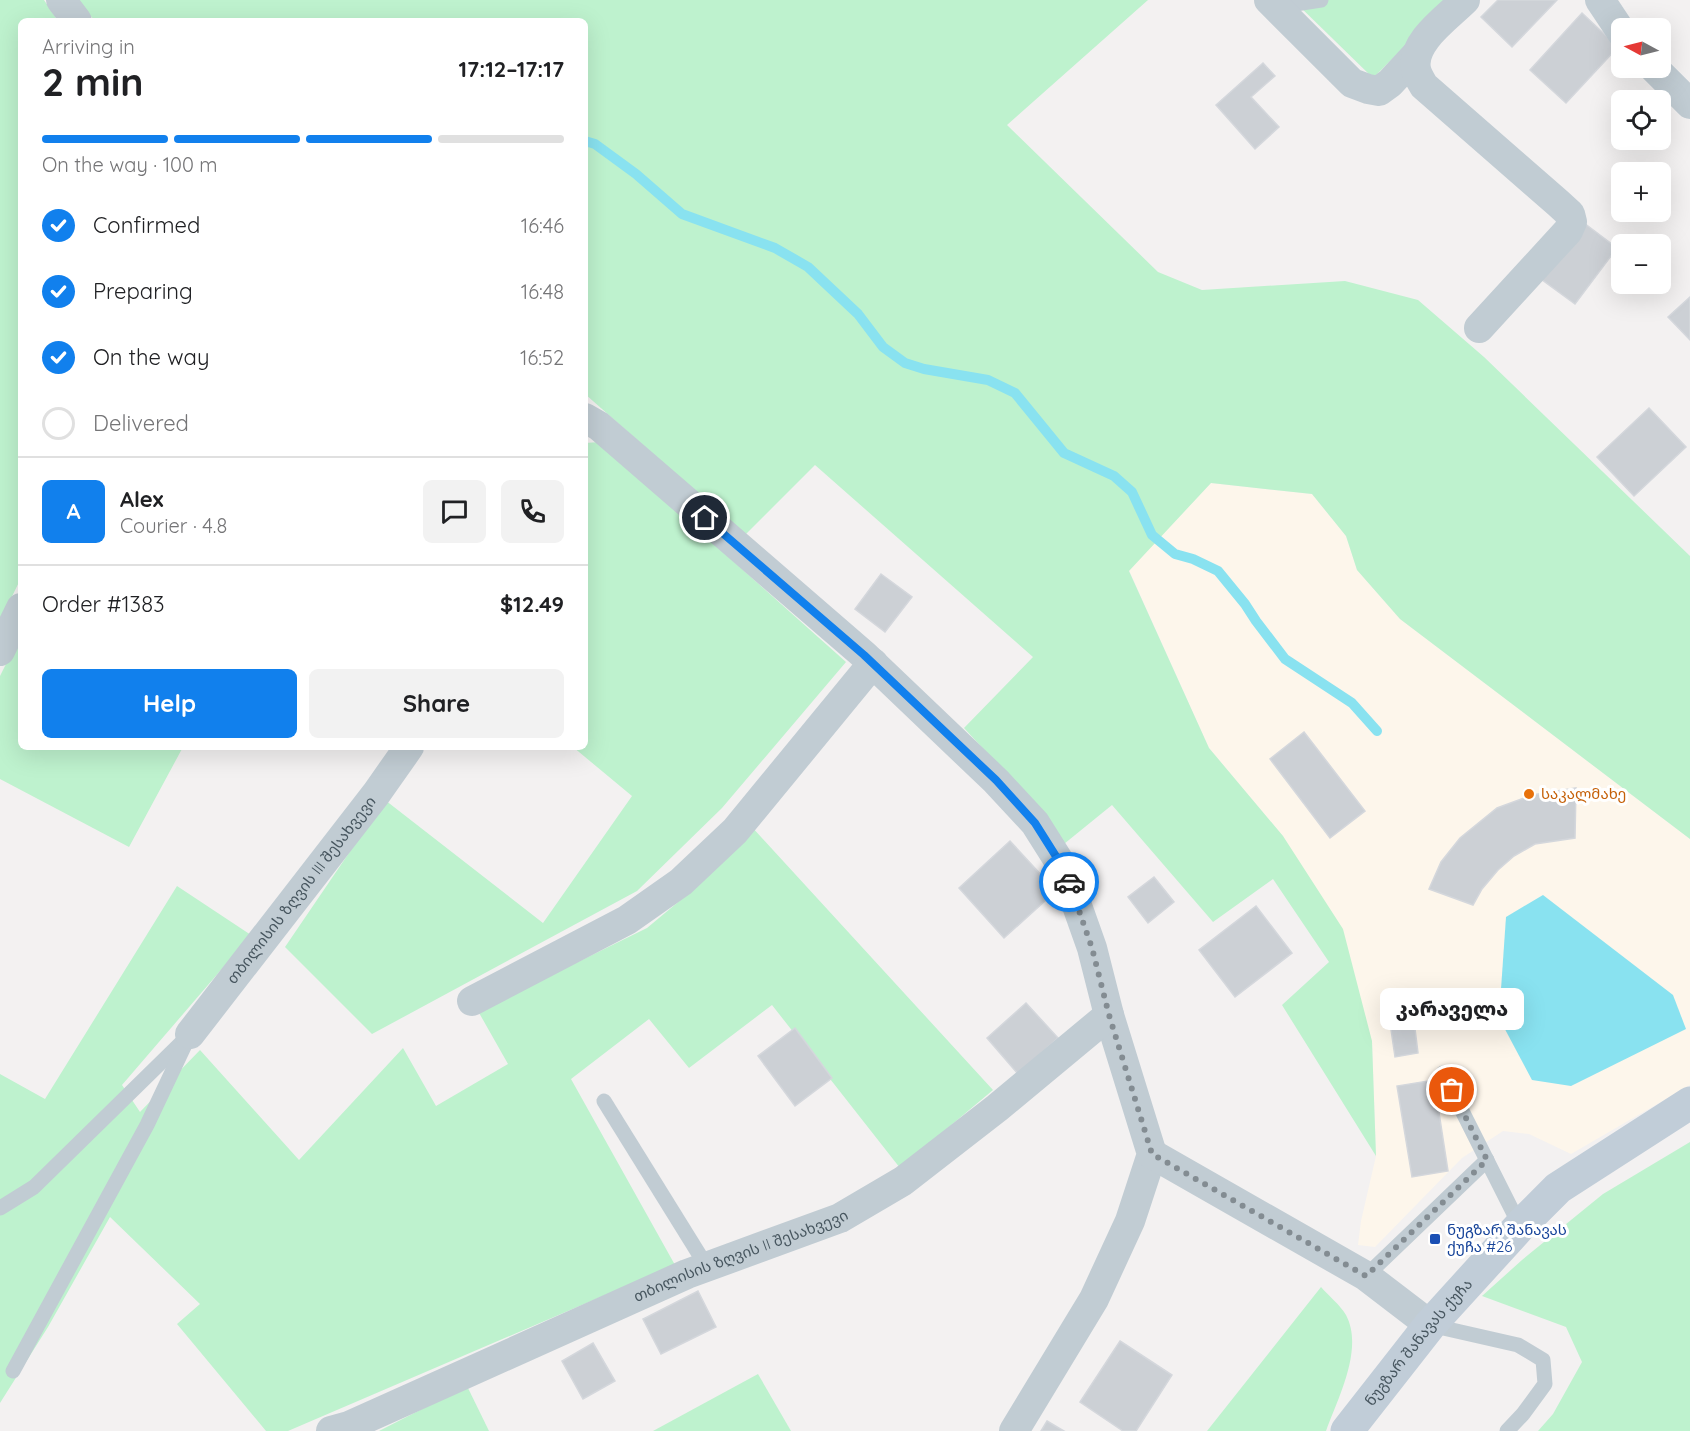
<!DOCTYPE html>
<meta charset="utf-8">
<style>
:root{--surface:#fff;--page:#f2f2f2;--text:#202124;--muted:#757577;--line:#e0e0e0;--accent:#1180ed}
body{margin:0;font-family:Quicksand,"Noto Sans Georgian",sans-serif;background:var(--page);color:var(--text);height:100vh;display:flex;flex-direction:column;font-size:22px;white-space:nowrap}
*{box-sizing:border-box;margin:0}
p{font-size:20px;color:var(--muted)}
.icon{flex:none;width:33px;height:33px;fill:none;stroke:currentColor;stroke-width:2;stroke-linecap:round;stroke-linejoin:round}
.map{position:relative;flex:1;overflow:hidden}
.side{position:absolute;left:18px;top:18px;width:570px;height:732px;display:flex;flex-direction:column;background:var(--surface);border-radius:9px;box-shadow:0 6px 24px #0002}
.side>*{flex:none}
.needle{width:39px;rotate:277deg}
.tools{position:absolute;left:1611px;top:18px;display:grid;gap:12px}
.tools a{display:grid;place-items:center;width:60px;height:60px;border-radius:9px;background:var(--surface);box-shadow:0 6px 24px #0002;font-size:30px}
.pin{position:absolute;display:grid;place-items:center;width:51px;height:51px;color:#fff;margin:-26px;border:3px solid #fff;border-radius:50%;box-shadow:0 2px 6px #0007}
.courier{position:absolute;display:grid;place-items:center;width:60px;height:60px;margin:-30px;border:4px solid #1180ed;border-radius:50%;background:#fff;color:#222;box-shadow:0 2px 8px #0007}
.bubble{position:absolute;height:42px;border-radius:9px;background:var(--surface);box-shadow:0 6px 24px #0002;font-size:20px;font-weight:800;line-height:42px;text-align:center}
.overview em{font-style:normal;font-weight:800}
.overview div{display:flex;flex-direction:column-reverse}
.overview{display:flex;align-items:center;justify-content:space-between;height:102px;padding:0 24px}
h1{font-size:39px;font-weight:800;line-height:45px}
.bar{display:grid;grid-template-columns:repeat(4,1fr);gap:9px 6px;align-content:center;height:72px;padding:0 24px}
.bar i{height:8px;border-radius:4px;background:var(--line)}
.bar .current{background:var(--accent)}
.bar p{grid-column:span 4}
.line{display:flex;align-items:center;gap:15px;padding:0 24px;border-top:2px solid var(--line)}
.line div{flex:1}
.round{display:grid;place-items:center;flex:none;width:63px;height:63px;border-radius:9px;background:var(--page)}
ol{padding:0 24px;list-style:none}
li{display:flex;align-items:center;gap:18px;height:66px}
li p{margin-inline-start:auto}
li .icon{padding:6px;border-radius:50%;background:var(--accent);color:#fff;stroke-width:4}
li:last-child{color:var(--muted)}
li i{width:33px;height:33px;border:3px solid var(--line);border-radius:50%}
.action{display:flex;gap:12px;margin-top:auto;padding:12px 24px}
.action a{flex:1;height:69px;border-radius:9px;background:var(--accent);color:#fff;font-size:24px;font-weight:800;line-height:69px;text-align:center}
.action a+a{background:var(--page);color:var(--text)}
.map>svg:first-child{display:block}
.commercial{fill:#fdf6eb}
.green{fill:#bef2ce}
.water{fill:#89e2f0}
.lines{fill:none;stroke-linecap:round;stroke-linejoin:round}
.stream{stroke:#89e2f0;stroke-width:10}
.building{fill:#ccd0d5;stroke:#d4d7dc;stroke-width:1.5}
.service{stroke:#c1ccd3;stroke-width:15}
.minor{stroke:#c1ccd3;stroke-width:30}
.secondary{stroke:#c1cdd8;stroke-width:33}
.done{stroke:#838c92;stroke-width:6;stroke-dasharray:0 10.8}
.route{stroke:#1180ed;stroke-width:8}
.food-dot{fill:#e8710a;stroke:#fff;stroke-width:2}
.transit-dot{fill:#1a4fb4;stroke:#fff;stroke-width:2}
.labels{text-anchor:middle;stroke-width:6;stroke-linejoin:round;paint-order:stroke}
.food-label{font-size:15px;fill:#c56008;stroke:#fff;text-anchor:start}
.street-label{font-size:15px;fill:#47565f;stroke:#fff}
.transit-label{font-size:15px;fill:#164399;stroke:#fff;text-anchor:start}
</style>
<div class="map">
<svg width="1690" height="1431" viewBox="0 0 1690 1431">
<rect width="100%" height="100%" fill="#f3f1f1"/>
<!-- commercial -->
<path class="commercial" d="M1211 483 1312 494 1346 536 1357 570 1400 619 1690 839V1085L1571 1154 1529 1134 1503 1131 1462 1158 1375 1247 1358 1245 1361 1221 1376 1156 1372 1041 1283 836 1209 748 1129 570Z"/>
<!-- green -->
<g class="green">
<path d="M0 0H44L58 21H21V578L0 621Z"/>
<path d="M77 0H1148L1007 125 1158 272 1202 290 1345 281 1418 300 1484 357 1690 556V839L1400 619 1357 570 1346 536 1312 494 1211 483 1129 571 1209 748 1283 836 1343 929 1372 1041 1376 1156 1282 1005 1329 962 1273 879 1213 922 1112 805 1064 844 1037 807 964 728 1033 657 815 465 745 535 585 394V21H95Z"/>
<path d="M1293 0H1452L1373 78Z"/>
<path d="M600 442 846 662 722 808 637 891 372 1034 285 947 385 800 543 923 632 796 573 747H585V443Z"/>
<path d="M21 634V747H183L129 847 0 779V676Z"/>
<path d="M751 826 993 1090 900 1168 772 1005 689 1068 649 1019 571 1079 675 1265 288 1431H266L177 1324 200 1304 110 1217 48 1327 0 1403V1074L45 1099 177 886 251 935 122 1085 140 1112 200 1050 299 1160 403 1048 436 1106 508 1064 478 1011 647 928 689 893Z"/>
<path d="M1690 1142V1431H1538L1553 1414 1582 1362 1566 1327 1482 1296 1522 1260 1603 1194Z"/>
<path d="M1321 1287C1329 1296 1340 1305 1346 1315 1364 1349 1338 1398 1326 1431H1207Z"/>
<path d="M758 1374 791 1431H653Z"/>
<path d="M467 1386 489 1431H379Z"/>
</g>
<!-- water -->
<path class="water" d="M1543 895 1673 995 1686 1029 1571 1086 1532 1080 1499 1018 1506 917Z"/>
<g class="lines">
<!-- stream -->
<path class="stream" d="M585 141 595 144 636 174 682 214 775 248 808 267 858 314 883 347 905 363 924 369 988 380 1015 393 1064 453 1114 476 1132 492 1152 535 1175 554 1193 559 1218 571 1245 604 1256 621 1285 659 1352 703 1377 731"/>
</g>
<!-- building -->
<g class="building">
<path d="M1498 0H1557L1512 47 1481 17Z"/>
<path d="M1582 13 1618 47 1566 103 1530 70Z"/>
<path d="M1263 63 1275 76 1251 97 1279 127 1255 149 1216 105Z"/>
<path d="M1584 223 1617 248 1575 304 1541 279Z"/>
<path d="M1690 297V340L1668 317Z"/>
<path d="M1649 408 1686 447 1634 496 1597 457Z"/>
<path d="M881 574 912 597 885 632 855 609Z"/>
<path d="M1304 732 1365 811 1330 838 1270 759Z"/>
<path d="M1576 788 1575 838 1535 844 1514 856 1498 870 1482 889 1473 905 1429 889 1441 862 1460 838 1497 808 1532 795Z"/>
<path d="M1010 841 1056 891 1004 938 959 888Z"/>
<path d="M1154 877 1174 902 1148 923 1128 897Z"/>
<path d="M1256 906 1292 953 1235 997 1199 950Z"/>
<path d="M1026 1003 1058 1038 1018 1074 987 1038Z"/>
<path d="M1412 1005 1418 1053 1395 1057 1388 1009Z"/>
<path d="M795 1028 832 1078 795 1106 758 1056Z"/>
<path d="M1434 1080 1448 1171 1412 1177 1397 1086Z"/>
<path d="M698 1291 716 1327 661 1354 643 1319Z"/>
<path d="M1120 1341 1172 1375 1136 1431H1123L1080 1402Z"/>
<path d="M593 1343 615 1381 583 1399 562 1361Z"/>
<path d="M1047 1421 1064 1431H1041Z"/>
</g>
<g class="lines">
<!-- service -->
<g class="service">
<path d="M1276 7 1321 0"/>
<path d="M1443 1073 1520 1226"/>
<path d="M604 1101 707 1267"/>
<path d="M0 1208 34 1187 182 1042"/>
<path d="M1366 1276 1487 1160"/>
<path d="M1430 1325 1518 1345 1543 1360 1545 1384 1523 1414 1507 1431"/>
<path d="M13 1371 147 1125 190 1034"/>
</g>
<!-- minor -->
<g class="minor">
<path d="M61 0 77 21"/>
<path d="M1269 0 1352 83 1368 89 1379 91 1390 83 1415 56"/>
<path d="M1465 0C1447 18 1411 42 1416 69 1417 75 1421 81 1424 86L1558 203 1570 214 1572 222 1568 231 1479 328"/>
<path d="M1600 0 1622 33"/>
<path d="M1654 68 1690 104"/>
<path d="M585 418 599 426 864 655 996 781 1035 823 1064 869 1092 948 1109 1015 1152 1154 1130 1221 1094 1299 1014 1431"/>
<path d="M0 651 21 608"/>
<path d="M472 1001 627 920 681 882 735 831 873 663"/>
<path id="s1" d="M190 1034 376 794 409 747"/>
<path d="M1152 1154 1366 1276 1430 1325"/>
<path id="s2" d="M331 1431 349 1426 687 1274 840 1218 903 1181 997 1108 1109 1015"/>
</g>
<!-- secondary -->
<path class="secondary" id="s3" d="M1347 1431 1430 1325 1520 1226 1558 1188 1690 1103"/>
</g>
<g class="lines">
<!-- done -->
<path class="done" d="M1069 882 1092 948 1109 1015 1152 1154 1366 1276 1487 1160 1452 1090"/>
<!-- route -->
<path class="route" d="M705 518 864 655 996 780 1035 823 1064 869 1069 882"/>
</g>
<!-- markers -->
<circle class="food-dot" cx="1529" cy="794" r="6"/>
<rect class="transit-dot" x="1429" y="1233" width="12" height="12" rx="3"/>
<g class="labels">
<!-- food labels -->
<g class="food-label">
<text x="1541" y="799">საკალმახე</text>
</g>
<!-- street labels -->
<g class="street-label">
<text dy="5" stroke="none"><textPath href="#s1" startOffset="182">თბილისის ზღვის III შესახვევი</textPath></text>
<text dy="5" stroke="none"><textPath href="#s2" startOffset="446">თბილისის ზღვის II შესახვევი</textPath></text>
<text dy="5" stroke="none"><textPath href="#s3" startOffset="114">ნუგზარ შანავას ქუჩა</textPath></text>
</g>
<!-- transit labels -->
<g class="transit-label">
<text x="1447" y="1235">ნუგზარ შანავას<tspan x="1447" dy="17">ქუჩა #26</tspan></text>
</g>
</g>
</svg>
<div class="tools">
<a><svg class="needle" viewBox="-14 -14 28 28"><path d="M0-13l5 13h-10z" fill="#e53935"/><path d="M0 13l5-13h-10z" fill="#757577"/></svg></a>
<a><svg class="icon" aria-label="locate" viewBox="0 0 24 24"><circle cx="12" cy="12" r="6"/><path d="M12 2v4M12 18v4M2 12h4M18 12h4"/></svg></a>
<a>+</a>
<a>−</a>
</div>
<div class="pin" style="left:1452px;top:1090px;background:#ea580c"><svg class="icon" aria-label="bag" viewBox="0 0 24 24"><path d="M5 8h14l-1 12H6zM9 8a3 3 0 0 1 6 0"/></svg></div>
<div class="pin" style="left:705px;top:518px;background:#1f2937"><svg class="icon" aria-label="home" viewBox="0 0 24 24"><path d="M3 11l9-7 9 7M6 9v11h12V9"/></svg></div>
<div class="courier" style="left:1069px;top:882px"><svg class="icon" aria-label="car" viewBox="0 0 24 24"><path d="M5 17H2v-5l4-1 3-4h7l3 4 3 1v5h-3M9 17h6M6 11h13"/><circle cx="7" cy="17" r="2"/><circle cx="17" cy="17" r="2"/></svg></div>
<div class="bubble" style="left:1380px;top:988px;width:144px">კარაველა</div>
<section class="side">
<div class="overview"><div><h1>2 min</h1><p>Arriving in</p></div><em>17:12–17:17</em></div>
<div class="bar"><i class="current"></i><i class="current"></i><i class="current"></i><i></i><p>On the way · 100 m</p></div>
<ol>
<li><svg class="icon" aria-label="check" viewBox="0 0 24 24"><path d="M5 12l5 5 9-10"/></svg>Confirmed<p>16:46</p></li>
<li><svg class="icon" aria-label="check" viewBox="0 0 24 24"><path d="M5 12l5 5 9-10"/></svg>Preparing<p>16:48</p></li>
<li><svg class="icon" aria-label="check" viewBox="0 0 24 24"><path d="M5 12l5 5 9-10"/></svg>On the way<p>16:52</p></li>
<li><i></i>Delivered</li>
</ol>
<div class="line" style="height:108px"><b class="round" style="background:var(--accent);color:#fff">A</b><div><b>Alex</b><p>Courier · 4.8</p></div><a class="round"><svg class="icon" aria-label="chat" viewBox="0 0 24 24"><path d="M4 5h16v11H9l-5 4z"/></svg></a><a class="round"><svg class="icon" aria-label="phone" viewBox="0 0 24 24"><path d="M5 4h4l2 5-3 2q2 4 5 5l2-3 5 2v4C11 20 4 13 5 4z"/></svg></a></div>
<div class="line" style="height:78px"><div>Order #1383</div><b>$12.49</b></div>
<div class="action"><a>Help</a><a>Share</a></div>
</section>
</div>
